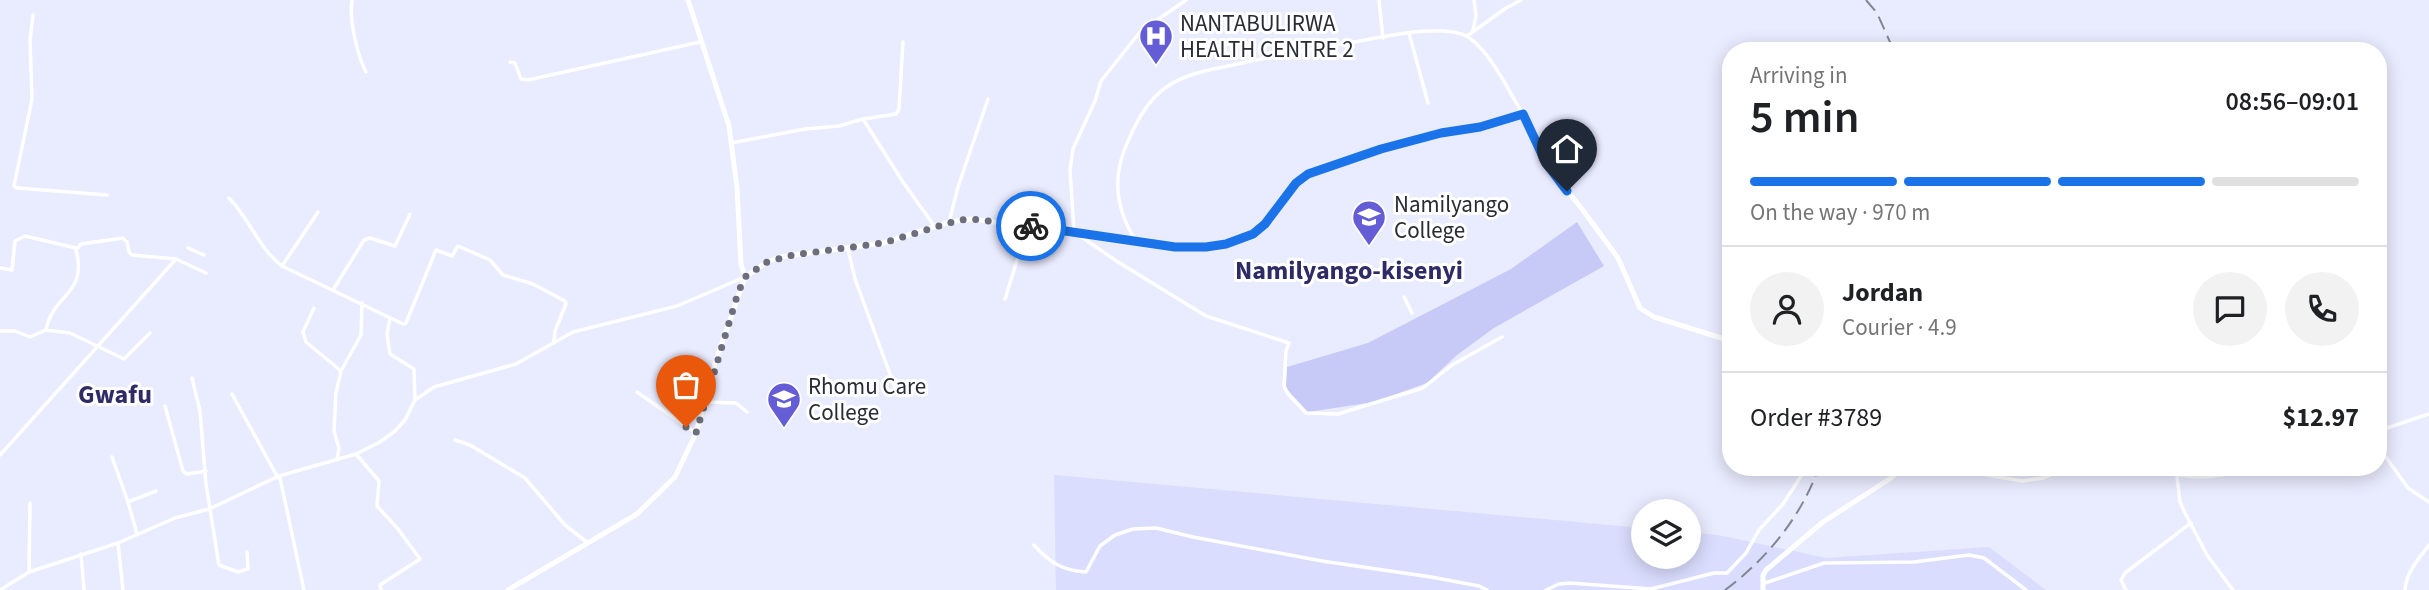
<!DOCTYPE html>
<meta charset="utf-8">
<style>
:root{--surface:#fff;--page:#f2f2f2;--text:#202124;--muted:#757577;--line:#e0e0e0;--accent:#1a73e8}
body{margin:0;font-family:"Source Sans 3",sans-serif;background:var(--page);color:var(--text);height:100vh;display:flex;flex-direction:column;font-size:26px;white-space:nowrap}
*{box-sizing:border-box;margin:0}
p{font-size:23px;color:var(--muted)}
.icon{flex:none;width:38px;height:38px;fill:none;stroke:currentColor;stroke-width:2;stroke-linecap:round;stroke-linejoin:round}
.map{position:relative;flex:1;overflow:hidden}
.details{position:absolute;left:1722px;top:42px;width:665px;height:434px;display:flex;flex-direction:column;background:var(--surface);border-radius:28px;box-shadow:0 4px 18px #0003}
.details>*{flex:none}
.controls{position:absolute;left:1631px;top:499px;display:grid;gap:14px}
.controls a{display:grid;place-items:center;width:70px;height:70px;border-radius:50%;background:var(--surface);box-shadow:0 4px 18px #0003;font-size:35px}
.pin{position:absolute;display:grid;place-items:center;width:60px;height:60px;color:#fff;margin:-72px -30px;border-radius:50% 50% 50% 0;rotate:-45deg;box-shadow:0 0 7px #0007}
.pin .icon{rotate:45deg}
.courier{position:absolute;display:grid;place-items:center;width:70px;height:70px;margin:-35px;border:5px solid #1a73e8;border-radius:50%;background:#fff;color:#222;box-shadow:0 2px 9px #0007}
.overview em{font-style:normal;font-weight:600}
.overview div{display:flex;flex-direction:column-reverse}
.overview{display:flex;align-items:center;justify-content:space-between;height:119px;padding:0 28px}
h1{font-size:46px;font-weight:600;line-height:52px}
.bar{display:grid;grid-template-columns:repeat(4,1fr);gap:10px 7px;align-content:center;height:84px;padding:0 28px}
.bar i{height:9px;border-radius:5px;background:var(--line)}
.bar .on{background:var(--accent)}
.bar p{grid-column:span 4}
.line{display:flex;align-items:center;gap:18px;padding:0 28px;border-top:2px solid var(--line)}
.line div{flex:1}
.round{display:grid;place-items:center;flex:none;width:74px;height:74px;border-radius:37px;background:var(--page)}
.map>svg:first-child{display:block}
.built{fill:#daddfd}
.green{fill:#c7caf6}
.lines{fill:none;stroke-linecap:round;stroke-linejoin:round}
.minor{stroke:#fff;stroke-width:3.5}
.secondary{stroke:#fff;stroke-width:5}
.rail{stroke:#848593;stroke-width:2;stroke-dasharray:14 7;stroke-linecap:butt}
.done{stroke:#6d6e7b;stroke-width:7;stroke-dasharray:0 12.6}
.route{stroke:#1a73e8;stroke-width:9}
.labels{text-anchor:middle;stroke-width:6;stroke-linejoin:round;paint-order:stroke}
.poi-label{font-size:23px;fill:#2a2b34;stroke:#fff;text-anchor:start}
.quarter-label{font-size:26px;font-weight:bold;fill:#2e2b66;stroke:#fff}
</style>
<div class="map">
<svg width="2429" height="590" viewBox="0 0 2429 590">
<rect width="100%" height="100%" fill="#e9ebfe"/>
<!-- built -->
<path class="built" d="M1054 475 1643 528V556H1689V532L1718 535 1826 558 1989 547 2046 590H1056Z"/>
<!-- green -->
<path class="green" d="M1577 222 1604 266 1494 328 1457 355 1427 383 1374 402 1308 412 1286 388 1287 367 1368 343 1511 269Z"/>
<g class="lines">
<!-- minor -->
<g class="minor">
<path d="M352 0C349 19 357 55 366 72"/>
<path d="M1186 0 1140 32 1101 81 1095 101 1073 149 1070 170 1074 232 1118 262 1206 316 1289 343 1286 351 1284 386 1288 394 1306 413 1338 414 1423 388 1452 365 1502 337"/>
<path d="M1379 0 1383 38"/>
<path d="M33 15 30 40 32 99 14 186 17 188 107 195"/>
<path d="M1473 30 1476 16 1474 0"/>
<path d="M1409 33 1428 103"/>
<path d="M1467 36 1506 8 1521 0"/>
<path d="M510 62 515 63 521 79 528 80 700 42"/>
<path d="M863 119 903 182 935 227"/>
<path d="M731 143 805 129 839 126 863 119 896 114 899 109 903 42"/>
<path d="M229 198C250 219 259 249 282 266L403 324 406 323 436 250 452 256 458 246 490 260 503 275 533 284 565 301 566 304 555 331 554 342"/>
<path d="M949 222 958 187 988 99"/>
<path d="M1136 241C1118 213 1112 183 1124 151 1133 128 1146 100 1168 86 1187 73 1211 70 1233 65 1269 57 1306 50 1342 44 1371 40 1443 21 1468 37 1490 51 1509 92 1523 114"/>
<path d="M188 248 204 255"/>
<path d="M848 249 855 279 897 393"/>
<path d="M282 266 318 212"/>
<path d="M0 268 12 270 15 241 25 236 76 248"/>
<path d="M333 290 364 240 370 238 395 246 410 214"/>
<path d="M1404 297 1412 313"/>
<path d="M1005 299 1027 228"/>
<path d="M314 308 303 332 306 342 341 371"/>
<path d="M390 318 387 334 390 354 414 369 415 400"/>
<path d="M46 330C53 293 88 295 76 250L81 244 123 238 127 242 129 252 132 255 176 259 206 273"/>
<path d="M0 331H15L30 337 46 330 70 333 124 359 150 333"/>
<path d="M192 378 200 411 206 484 219 565 238 572 248 569 247 552"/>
<path d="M637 392 696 433"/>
<path d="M232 394 278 478"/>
<path d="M705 402 736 403 747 412"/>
<path d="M165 406 183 471 187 474 206 471"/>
<path d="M2378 431 2429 414"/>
<path d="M455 440 470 445 525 478 565 525 588 543"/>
<path d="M2378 446 2408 488 2429 502"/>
<path d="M356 454 379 481 377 506 398 529 420 559 380 585 381 590"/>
<path d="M0 455 176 259"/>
<path d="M112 457 128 502 137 534"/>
<path d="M337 460 339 448 334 431 336 393 341 371 361 335 362 303"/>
<path d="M1942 467 2022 481 2043 478 2070 467"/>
<path d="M2141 467C2185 478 2208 482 2251 467"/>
<path d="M2177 477 2180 502 2185 513 2207 555 2233 590"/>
<path d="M280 478 304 590"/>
<path d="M128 502 156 491"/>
<path d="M118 543 123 590"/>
<path d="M1034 545C1049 562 1063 571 1086 572L1100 546 1115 535 1133 529 1156 528 1193 537 1322 561 1431 577 1479 586 1487 590"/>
<path d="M81 554 84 590"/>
<path d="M29 572 30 503"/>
<path d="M1765 583 1824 563 1914 562 1969 555 1984 558 2026 590"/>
<path d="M0 590 29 572 118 543 175 518 209 509 279 476 356 454 380 442 395 431 405 420 415 400 434 387 516 364 573 332 677 306 745 277"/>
<path d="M1546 590 1559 584 1570 583 1651 589 1714 573H1727L1746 553 1759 530 1783 504 1807 467"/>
<path d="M2126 590 2121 580 2125 573 2191 523"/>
<path d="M2405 590C2406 573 2419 558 2429 545"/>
</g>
<!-- secondary -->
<g class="secondary">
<path d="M688 0 729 126 737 188 741 264 745 277"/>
<path d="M745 277 767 262 780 257 883 243 949 222 972 219 1176 247C1215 248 1251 245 1276 211 1285 199 1290 186 1302 178 1315 169 1333 166 1347 161 1378 151 1408 140 1440 133 1468 127 1495 123 1523 114L1552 172 1582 209 1618 258 1640 308 1654 317 1731 341"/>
<path d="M508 590 637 514 675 477 696 433 717 357 745 277"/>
<path d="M1763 590V575L1766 570 1823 522 1891 478 1901 467"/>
</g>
<!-- rail -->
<g class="rail">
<path d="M1866 0 1877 13 1894 51"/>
<path d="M1725 590C1767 559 1801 517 1819 467"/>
</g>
</g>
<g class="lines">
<!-- done -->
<path class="done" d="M686 427 696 433 738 293 745 277 767 262 793 255 883 243 959 220 972 219 1031 226"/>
<!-- route -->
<path class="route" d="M1031 226 1175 247H1206L1226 244 1253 234 1265 224 1296 183 1308 174 1381 149 1441 133 1480 127 1523 114 1546 163 1567 191"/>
</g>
<!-- icons -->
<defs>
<g id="hospital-pin" transform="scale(1.75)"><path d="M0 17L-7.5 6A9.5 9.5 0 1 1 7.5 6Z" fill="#645dd6" stroke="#fff"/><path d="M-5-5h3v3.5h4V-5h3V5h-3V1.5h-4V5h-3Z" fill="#fff"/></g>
<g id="school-pin" transform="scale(1.75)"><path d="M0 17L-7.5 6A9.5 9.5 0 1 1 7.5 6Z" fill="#645dd6" stroke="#fff"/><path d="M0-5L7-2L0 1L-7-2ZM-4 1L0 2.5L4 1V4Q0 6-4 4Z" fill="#fff"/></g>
</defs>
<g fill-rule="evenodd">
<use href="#hospital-pin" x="1156" y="36"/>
<use href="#school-pin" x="1369" y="217"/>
<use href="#school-pin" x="784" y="399"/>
</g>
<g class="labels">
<!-- poi labels -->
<g class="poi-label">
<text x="1180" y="31">NANTABULIRWA<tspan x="1180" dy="26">HEALTH CENTRE 2</tspan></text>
<text x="1394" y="212">Namilyango<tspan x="1394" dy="26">College</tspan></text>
<text x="808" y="394">Rhomu Care<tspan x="808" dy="26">College</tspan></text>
</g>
<!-- quarter labels -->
<g class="quarter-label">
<text x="1349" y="279">Namilyango-kisenyi</text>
<text x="115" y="403">Gwafu</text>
</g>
</g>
</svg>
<div class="controls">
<a><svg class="icon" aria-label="layers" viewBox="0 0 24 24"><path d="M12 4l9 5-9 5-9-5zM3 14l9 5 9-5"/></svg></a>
</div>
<div class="pin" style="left:686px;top:427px;background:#ea580c"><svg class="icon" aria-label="bag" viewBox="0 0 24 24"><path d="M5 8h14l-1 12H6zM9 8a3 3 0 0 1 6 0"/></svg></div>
<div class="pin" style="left:1567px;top:191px;background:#1f2937"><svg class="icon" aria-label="home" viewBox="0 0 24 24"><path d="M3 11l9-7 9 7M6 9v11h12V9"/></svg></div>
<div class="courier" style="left:1031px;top:226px"><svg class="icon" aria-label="bike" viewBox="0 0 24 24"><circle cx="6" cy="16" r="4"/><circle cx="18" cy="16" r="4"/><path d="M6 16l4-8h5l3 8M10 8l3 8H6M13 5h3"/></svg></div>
<section class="details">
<div class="overview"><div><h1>5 min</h1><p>Arriving in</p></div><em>08:56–09:01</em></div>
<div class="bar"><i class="on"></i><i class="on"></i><i class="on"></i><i></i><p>On the way · 970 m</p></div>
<div class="line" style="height:126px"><a class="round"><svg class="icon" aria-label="person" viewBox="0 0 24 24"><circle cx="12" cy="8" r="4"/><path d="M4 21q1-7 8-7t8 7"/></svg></a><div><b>Jordan</b><p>Courier · 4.9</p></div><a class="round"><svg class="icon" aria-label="chat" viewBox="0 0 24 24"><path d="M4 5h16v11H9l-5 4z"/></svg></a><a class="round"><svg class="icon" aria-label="phone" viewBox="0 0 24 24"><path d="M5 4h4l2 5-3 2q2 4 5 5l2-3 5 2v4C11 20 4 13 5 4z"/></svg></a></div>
<div class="line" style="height:91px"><div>Order #3789</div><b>$12.97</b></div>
</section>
</div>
